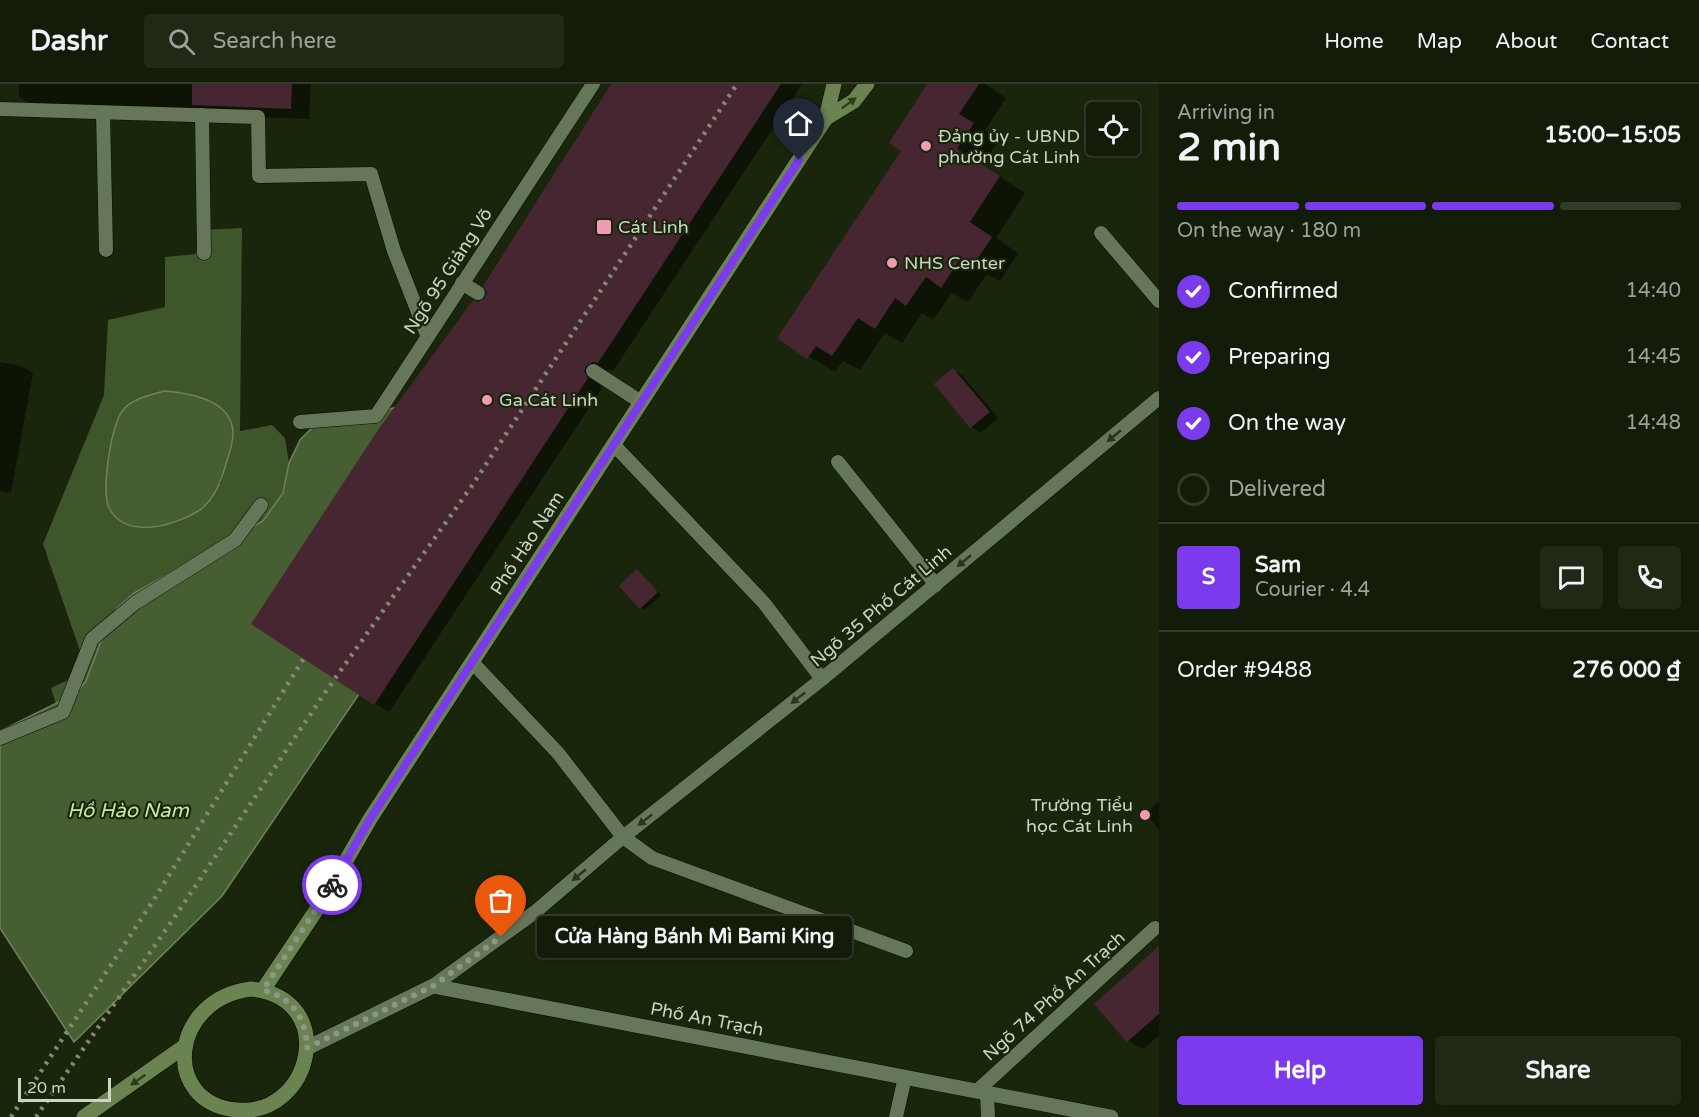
<!DOCTYPE html>
<meta charset="utf-8">
<style>
:root{--surface:#131c08;--page:#202916;--text:#f1f3f6;--muted:#9da19c;--line:#323a29;--accent:#7c3aed}
body{margin:0;font-family:"Varela Round",sans-serif;background:var(--page);color:var(--text);height:100vh;display:flex;flex-direction:column;font-size:22px;white-space:nowrap}
*{box-sizing:border-box;margin:0}
p{font-size:20px;color:var(--muted)}
.icon{flex:none;width:33px;height:33px;fill:none;stroke:currentColor;stroke-width:2;stroke-linecap:round;stroke-linejoin:round}
.map{position:relative;flex:1;overflow:hidden}
.panel{display:flex;flex-direction:column;background:var(--surface);width:540px}
.panel>*{flex:none}
.controls{position:absolute;left:1086px;top:18px;display:grid;gap:12px}
.controls a{display:grid;place-items:center;width:54px;height:54px;border-radius:6px;background:var(--surface);box-shadow:0 3px 9px #0003,0 0 0 2px var(--line);font-size:30px}
.scale{position:absolute;left:18px;bottom:15px;width:93px;box-sizing:border-box;padding-left:6px;border:3px solid #cbd5c4;border-top:0;font-size:16px;line-height:21px;white-space:nowrap;color:#cbd5c4;-webkit-text-stroke:4px #19260b;paint-order:stroke}
.pin{position:absolute;display:grid;place-items:center;width:51px;height:51px;color:#fff;margin:-62px -26px;border-radius:50% 50% 50% 0;rotate:-45deg;box-shadow:0 0 6px #0007}
.pin .icon{rotate:45deg}
.courier{position:absolute;display:grid;place-items:center;width:60px;height:60px;margin:-30px;border:4px solid #7c3aed;border-radius:50%;background:#fff;color:#222;box-shadow:0 2px 8px #0007}
.bubble{position:absolute;height:42px;border-radius:6px;background:var(--surface);box-shadow:0 3px 9px #0003,0 0 0 2px var(--line);font-size:20px;font-weight:700;line-height:42px;text-align:center}
.summary em{font-style:normal;font-weight:700}
.summary div{display:flex;flex-direction:column-reverse}
.summary{display:flex;align-items:center;justify-content:space-between;height:102px;padding:0 18px}
h1{font-size:39px;font-weight:700;line-height:45px}
.bar{display:grid;grid-template-columns:repeat(4,1fr);gap:9px 6px;align-content:center;height:72px;padding:0 18px}
.bar i{height:8px;border-radius:4px;background:var(--line)}
.bar .active{background:var(--accent)}
.bar p{grid-column:span 4}
.line{display:flex;align-items:center;gap:15px;padding:0 18px;border-top:2px solid var(--line)}
.line div{flex:1}
.round{display:grid;place-items:center;flex:none;width:63px;height:63px;border-radius:6px;background:var(--page)}
ol{padding:0 18px;list-style:none}
li{display:flex;align-items:center;gap:18px;height:66px}
li p{margin-inline-start:auto}
li .icon{padding:6px;border-radius:50%;background:var(--accent);color:#fff;stroke-width:4}
li:last-child{color:var(--muted)}
li i{width:33px;height:33px;border:3px solid var(--line);border-radius:50%}
.primary-button{display:flex;gap:12px;margin-top:auto;padding:12px 18px}
.primary-button a{flex:1;height:69px;border-radius:6px;background:var(--accent);color:#fff;font-size:24px;font-weight:700;line-height:69px;text-align:center}
.primary-button a+a{background:var(--page);color:var(--text)}
header{display:flex;align-items:center;gap:36px;box-sizing:border-box;height:84px;padding:0 30px;background:var(--surface);border-bottom:2px solid var(--line)}
header strong{font-size:28px}
nav{display:flex;gap:33px;margin-inline-start:auto;font-size:21px}
.search{width:420px;height:54px;background:var(--page);display:flex;align-items:center;gap:15px;box-sizing:border-box;padding:0 21px;border-radius:6px;color:var(--muted);font-size:22px}
main{display:flex;flex:1;min-height:0}
.map>svg:first-child{display:block}
.forest{fill:#3f552a;fill-rule:evenodd}
.water{fill:#475d32;stroke:#6f815e;stroke-width:1.5}
.shadow{fill:#0007}
.building{fill:#462630}
.lines{fill:none;stroke-linecap:round;stroke-linejoin:round}
.service-casing{stroke:#040e00;stroke-width:15}
.tertiary-casing{stroke:#040e00;stroke-width:16}
.secondary-casing{stroke:#040e00;stroke-width:16}
.service{stroke:#667658;stroke-width:14}
.tertiary{stroke:#667658;stroke-width:15}
.secondary{stroke:#6a8351;stroke-width:15}
.rail{stroke:#808b76;stroke-width:4.5;stroke-dasharray:3 6;stroke-linecap:butt}
.oneway{fill:#2d3d1c}
.oneway2{fill:#28361a}
.done{stroke:#8d9883;stroke-width:6;stroke-dasharray:0 10.8}
.route{stroke:#7c3aed;stroke-width:8}
.poi-dot{fill:#f19ab4;stroke:#19260b;stroke-width:2}
.labels{text-anchor:middle;stroke-width:4.5;stroke-linejoin:round;paint-order:stroke}
.poi-label{font-size:18px;fill:#cbd5c4;stroke:#19260b;text-anchor:start}
.street-label{font-size:18px;fill:#cbd5c4;stroke:#19260b}
.water-label{font-size:20px;font-style:italic;fill:#c5eaa4;stroke:#19260b}
</style>
<header>
<strong>Dashr</strong>
<div class="search"><svg class="icon" aria-label="search" viewBox="0 0 24 24"><circle cx="10" cy="10" r="6"/><path d="M15 15l6 6"/></svg>Search here</div>
<nav><a>Home</a><a>Map</a><a>About</a><a>Contact</a></nav>
</header>
<main>
<div class="map">
<svg width="1159" height="1033" viewBox="0 0 1159 1033">
<rect width="100%" height="100%" fill="#19260b"/>
<!-- forest -->
<path class="forest" d="M242 144 240 347 272 341 285 354 289 379 283 409 263 437 134 509 117 524 107 541 86 597 75 611 56 620 51 604 87 587 43 460 104 311 108 236 165 223V173L196 170 199 146ZM233 348 221 400 111 372 112 354Z"/>
<!-- water -->
<g class="water">
<path d="M164 307C189 309 230 315 233 347 234 358 228 373 225 383 221 398 213 416 200 426 177 441 126 457 109 424 101 407 111 340 123 326 133 314 150 311 164 307Z"/>
<path d="M398 323 376 585 222 812 74 958 0 844V647L75 610 86 597 107 541 117 524 134 509 263 437 283 409 289 379 300 356 315 341Z"/>
</g>
<!-- shadow -->
<g class="shadow">
<path d="M19 0H311L309 35 37 24 19 13Z"/>
<path d="M612 0H802L613 287 609 286 601 290 599 297 602 304 389 628 375 620 478 220 487 215Z"/>
<path d="M928 0H985L1006 14 985 46 999 56 982 81 1025 109 996 154 1018 169 1000 197 987 190 968 218 952 209 933 236 922 229 902 259 885 249 860 286 843 277 835 288 779 254 903 66Z"/>
<path d="M0 278 21 282 33 289 11 409 0 407Z"/>
<path d="M953 286 963 292 998 334 981 349 971 343 936 301Z"/>
<path d="M638 487 661 511 645 526 641 524Z"/>
<path d="M1159 718V746L1145 729Z"/>
<path d="M1159 864V951L1143 965 1128 957 1096 920Z"/>
</g>
<!-- building -->
<g class="building">
<path d="M192 0H292L291 25 192 21Z"/>
<path d="M611 0H781L598 279 593 278 586 282 584 287 588 294 374 621 251 540 378 346 473 216 478 218 485 214 487 209 483 202Z"/>
<path d="M927 0H979L959 30 974 39 957 65 1000 92 970 138 992 153 972 183 960 175 941 204 926 193 906 222 895 214 875 245 858 234 832 272 816 262 807 275 777 254 901 67 889 59Z"/>
<path d="M953 284 990 328 970 344 934 300Z"/>
<path d="M637 485 658 508 640 525 619 502Z"/>
<path d="M1159 862V930L1127 958 1094 920Z"/>
</g>
<g class="lines">
<!-- service casing -->
<g class="service-casing">
<g id="service">
<path d="M0 25 258 33 259 92 371 90 394 167 427 251"/>
<path d="M103 29 106 166"/>
<path d="M202 31 204 169"/>
<path d="M1101 149 1159 217"/>
<path d="M462 199 478 209"/>
<path d="M593 287 641 318"/>
<path d="M300 338 376 332 593 0"/>
<path d="M614 361 764 519 822 595"/>
<path d="M838 378 936 501"/>
<path d="M472 578 558 669 623 753 652 774 906 867"/>
<path d="M0 654 63 628 92 555 135 519 235 456 261 421"/>
<path d="M433 902 535 828 623 753 822 595 1159 314"/>
<path d="M977 1007 1155 844"/>
<path d="M987 1009 988 1033"/>
<path d="M896 1033 905 993"/>
</g>
</g>
<!-- tertiary casing -->
<g class="tertiary-casing">
<path id="tertiary" d="M307 964 433 902 1111 1033"/>
</g>
<!-- secondary casing -->
<g class="secondary-casing">
<g id="secondary">
<path d="M826 34 854 17 867 0"/>
<path d="M251 905C340 914 312 1033 237 1026 160 1019 170 915 251 905Z"/>
<path d="M263 906 325 813 370 735 826 34 834 0"/>
<path d="M84 1033 185 962"/>
</g>
</g>
<!-- service -->
<use href="#service" class="service"/>
<!-- tertiary -->
<use href="#tertiary" class="tertiary"/>
<!-- secondary -->
<use href="#secondary" class="secondary"/>
<!-- rail -->
<g class="rail">
<path d="M11 1033 153 817 304 574"/>
<path d="M36 1033 176 831 324 610 471 403 737 0"/>
</g>
</g>
<!-- one-way arrows -->
<defs><path id="oneway-solid" d="M-6-.8H1V-3.2L6.5 0L1 3.2V.8H-6Z" transform="scale(1.5)"/></defs>
<g class="oneway">
<use href="#oneway-solid" transform="translate(849 19) rotate(-37)"/>
<use href="#oneway-solid" transform="translate(138 996) rotate(145)"/>
</g>
<g class="oneway2">
<use href="#oneway-solid" transform="translate(1114 352) rotate(140)"/>
<use href="#oneway-solid" transform="translate(964 477) rotate(140)"/>
<use href="#oneway-solid" transform="translate(798 614) rotate(142)"/>
<use href="#oneway-solid" transform="translate(645 736) rotate(142)"/>
<use href="#oneway-solid" transform="translate(579 791) rotate(140)"/>
</g>
<g class="lines">
<!-- done -->
<path class="done" d="M332 801 263 906C293 914 306 934 307 964L433 902 501 853"/>
<!-- route -->
<path class="route" d="M332 801 370 735 799 76"/>
</g>
<!-- markers -->
<g class="poi-dot">
<circle cx="926" cy="62" r="6"/>
<rect x="596" y="135" width="16" height="16" rx="3"/>
<circle cx="892" cy="179" r="6"/>
<circle cx="487" cy="316" r="6"/>
<circle cx="1145" cy="731" r="6"/>
</g>
<g class="labels">
<!-- poi labels -->
<g class="poi-label">
<text x="938" y="58">Đảng ủy - UBND<tspan x="938" dy="21">phường Cát Linh</tspan></text>
<text x="618" y="149">Cát Linh</text>
<text x="904" y="185">NHS Center</text>
<text x="499" y="322">Ga Cát Linh</text>
<text x="1133" y="727" text-anchor="end">Trường Tiểu<tspan x="1133" dy="21">học Cát Linh</tspan></text>
</g>
<!-- street labels -->
<g class="street-label">
<text transform="translate(448 187) rotate(-57)" y="6">Ngõ 95 Giảng Võ</text>
<text transform="translate(527 459) rotate(-57)" y="6">Phố Hào Nam</text>
<text transform="translate(881 522) rotate(-40)" y="6">Ngõ 35 Phố Cát Linh</text>
<text transform="translate(1054 912) rotate(-42)" y="6">Ngõ 74 Phố An Trạch</text>
<text transform="translate(707 935) rotate(11)" y="6">Phố An Trạch</text>
</g>
<!-- water labels -->
<g class="water-label">
<text x="128" y="733">Hồ Hào Nam</text>
</g>
</g>
</svg>
<div class="controls">
<a><svg class="icon" aria-label="locate" viewBox="0 0 24 24"><circle cx="12" cy="12" r="6"/><path d="M12 2v4M12 18v4M2 12h4M18 12h4"/></svg></a>
</div>
<div class="scale">20 m</div>
<div class="pin" style="left:501px;top:853px;background:#ea580c"><svg class="icon" aria-label="bag" viewBox="0 0 24 24"><path d="M5 8h14l-1 12H6zM9 8a3 3 0 0 1 6 0"/></svg></div>
<div class="pin" style="left:799px;top:76px;background:#1f2937"><svg class="icon" aria-label="home" viewBox="0 0 24 24"><path d="M3 11l9-7 9 7M6 9v11h12V9"/></svg></div>
<div class="courier" style="left:332px;top:801px"><svg class="icon" aria-label="bike" viewBox="0 0 24 24"><circle cx="6" cy="16" r="4"/><circle cx="18" cy="16" r="4"/><path d="M6 16l4-8h5l3 8M10 8l3 8H6M13 5h3"/></svg></div>
<div class="bubble" style="left:537px;top:832px;width:315px">Cửa Hàng Bánh Mì Bami King</div>
</div>
<section class="panel">
<div class="summary"><div><h1>2 min</h1><p>Arriving in</p></div><em>15:00–15:05</em></div>
<div class="bar"><i class="active"></i><i class="active"></i><i class="active"></i><i></i><p>On the way · 180 m</p></div>
<ol>
<li><svg class="icon" aria-label="check" viewBox="0 0 24 24"><path d="M5 12l5 5 9-10"/></svg>Confirmed<p>14:40</p></li>
<li><svg class="icon" aria-label="check" viewBox="0 0 24 24"><path d="M5 12l5 5 9-10"/></svg>Preparing<p>14:45</p></li>
<li><svg class="icon" aria-label="check" viewBox="0 0 24 24"><path d="M5 12l5 5 9-10"/></svg>On the way<p>14:48</p></li>
<li><i></i>Delivered</li>
</ol>
<div class="line" style="height:108px"><b class="round" style="background:var(--accent);color:#fff">S</b><div><b>Sam</b><p>Courier · 4.4</p></div><a class="round"><svg class="icon" aria-label="chat" viewBox="0 0 24 24"><path d="M4 5h16v11H9l-5 4z"/></svg></a><a class="round"><svg class="icon" aria-label="phone" viewBox="0 0 24 24"><path d="M5 4h4l2 5-3 2q2 4 5 5l2-3 5 2v4C11 20 4 13 5 4z"/></svg></a></div>
<div class="line" style="height:78px"><div>Order #9488</div><b>276 000 ₫</b></div>
<div class="primary-button"><a>Help</a><a>Share</a></div>
</section>
</main>
